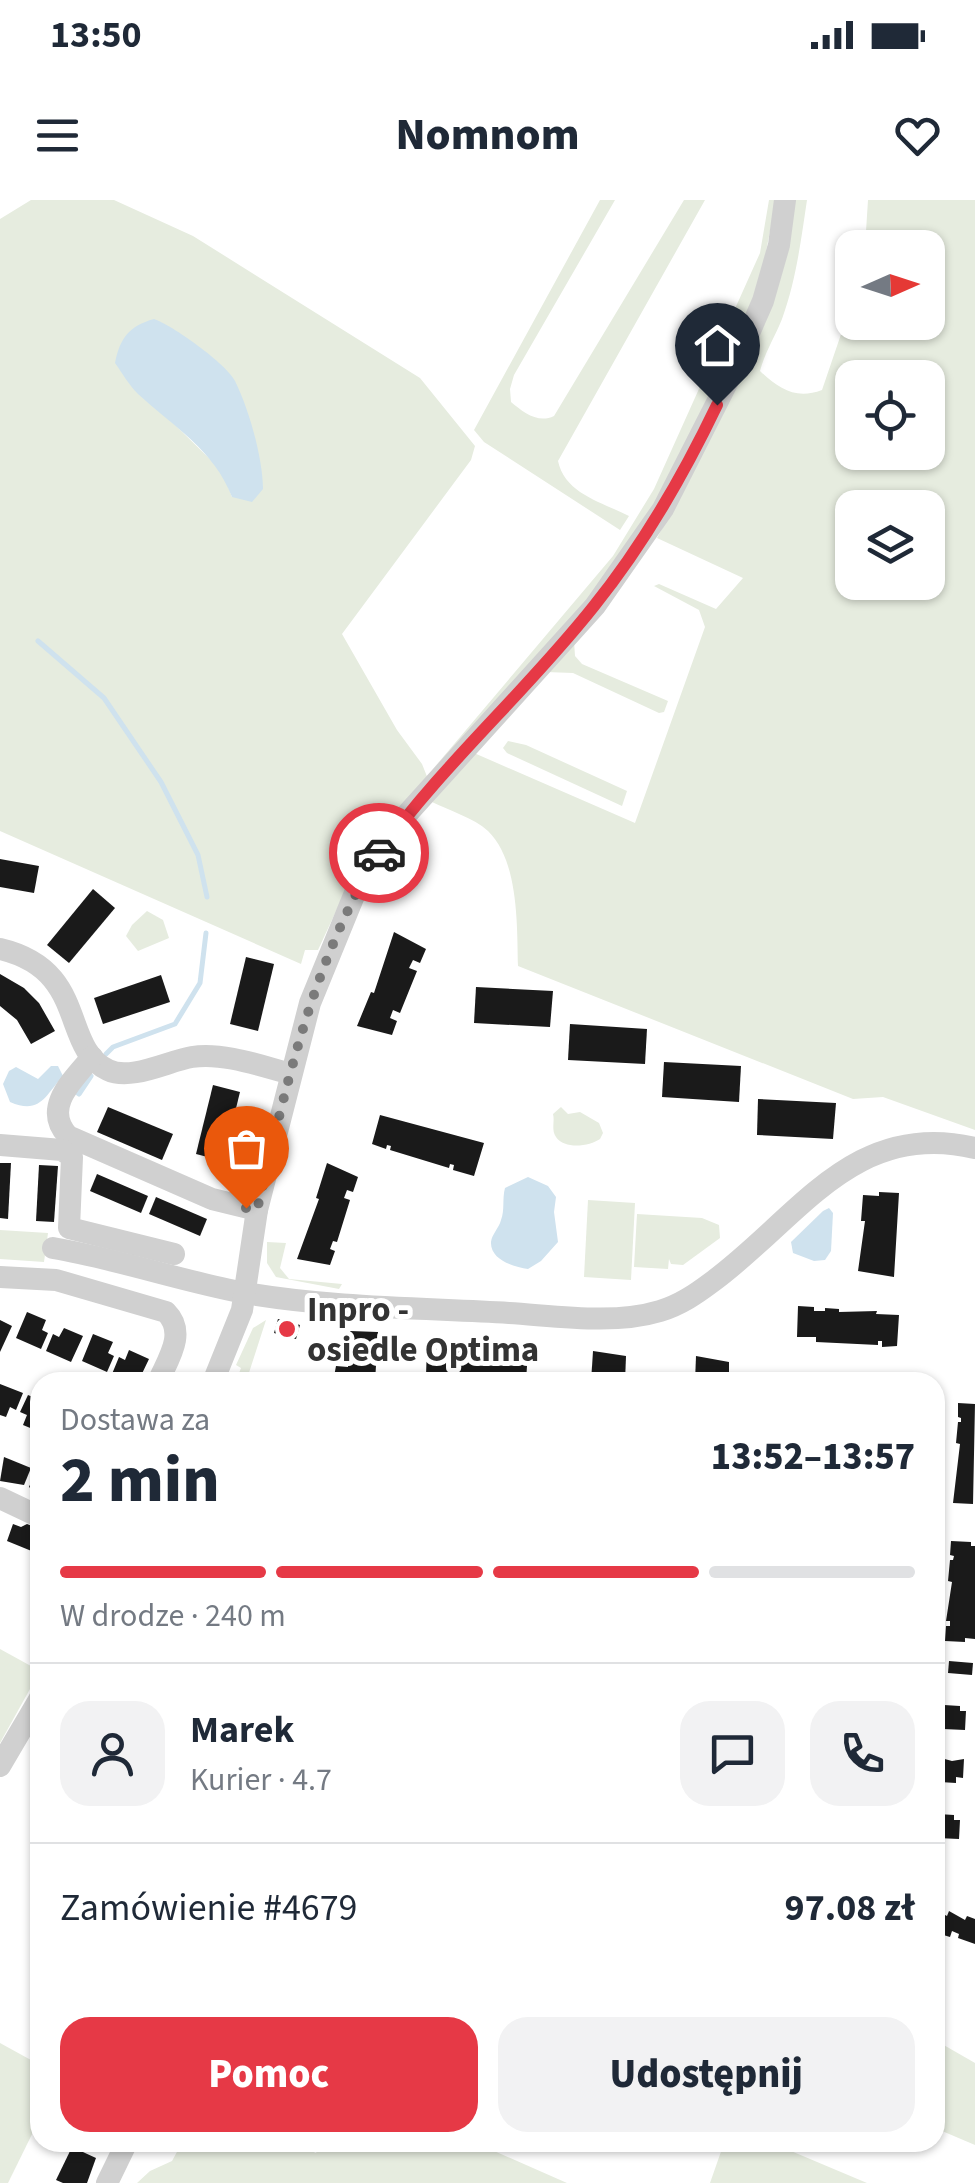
<!DOCTYPE html>
<html lang="pl">
<meta charset="utf-8">
<style>
:root{--surface:#fff;--page:#f2f2f3;--text:#1f2937;--muted:#747a83;--line:#e0e1e3;--accent:#e63946}
body{margin:0;font-family:"Source Sans 3",sans-serif;background:var(--page);color:var(--text);height:100vh;display:flex;flex-direction:column;font-size:38px;white-space:nowrap}
*{box-sizing:border-box;margin:0}
p{font-size:32px;color:var(--muted)}
.icon{flex:none;width:55px;height:55px;fill:none;stroke:currentColor;stroke-width:2;stroke-linecap:round;stroke-linejoin:round}
.map{position:relative;flex:1;overflow:hidden}
.sheet{position:absolute;left:30px;top:1172px;width:915px;height:780px;display:flex;flex-direction:column;background:var(--surface);border-radius:30px;box-shadow:0 2px 8px #0004}
.sheet>*{flex:none}
.needle{width:65px;rotate:87deg}
.tools{position:absolute;left:835px;top:30px;display:grid;gap:20px}
.tools a{display:grid;place-items:center;width:110px;height:110px;border-radius:20px;background:var(--surface);box-shadow:0 2px 8px #0004;font-size:50px}
.pin{position:absolute;display:grid;place-items:center;width:85px;height:85px;color:#fff;margin:-102px -42px;border-radius:50% 50% 50% 0;rotate:-45deg;box-shadow:0 0 10px #0007}
.pin .icon{rotate:45deg}
.courier{position:absolute;display:grid;place-items:center;width:100px;height:100px;margin:-50px;border:8px solid #e63946;border-radius:50%;background:#fff;color:#222;box-shadow:0 2px 12px #0007}
.head em{font-style:normal;font-weight:800}
.head div{display:flex;flex-direction:column-reverse}
.head{display:flex;align-items:center;justify-content:space-between;height:170px;padding:0 30px}
h1{font-size:65px;font-weight:800;line-height:75px}
.bar{display:grid;grid-template-columns:repeat(4,1fr);gap:15px 10px;align-content:center;height:120px;padding:0 30px}
.bar i{height:12px;border-radius:8px;background:var(--line)}
.bar .on{background:var(--accent)}
.bar p{grid-column:span 4}
.line{display:flex;align-items:center;gap:25px;padding:0 30px;border-top:2px solid var(--line)}
.line div{flex:1}
.round{display:grid;place-items:center;flex:none;width:105px;height:105px;border-radius:30px;background:var(--page)}
.action{display:flex;gap:20px;margin-top:auto;padding:20px 30px}
.action a{flex:1;height:115px;border-radius:30px;background:var(--accent);color:#fff;font-size:40px;font-weight:800;line-height:115px;text-align:center}
.action a+a{background:var(--page);color:var(--text)}
.status{display:flex;justify-content:space-between;align-items:center;height:70px;padding:0 50px;background:var(--surface);direction:ltr}
.status svg{height:28px;fill:currentColor}
header{display:flex;justify-content:space-between;align-items:center;height:130px;padding:0 30px;background:var(--surface);font-size:45px;font-weight:800}
.map>svg:first-child{display:block}
.green{fill:#e6ecdf;fill-rule:evenodd}
.water{fill:#cfe2ee}
.lines{fill:none;stroke-linecap:round;stroke-linejoin:round}
.stream{stroke:#cfe2ee;stroke-width:5}
.building{fill:#1a1a1a}
.minor{stroke:#d0d0d0;stroke-width:22}
.done{stroke:#7a7a7a;stroke-width:10;stroke-dasharray:0 18}
.route{stroke:#e63946;stroke-width:12}
.poi-dot{fill:#e63946;stroke:#fff;stroke-width:4}
.labels{text-anchor:middle;stroke-width:10;stroke-linejoin:round;paint-order:stroke}
.poi-label{font-size:35px;font-weight:bold;fill:#333;stroke:#fff;text-anchor:start}
</style>
<div class="status"><b>13:50</b><svg viewBox="0 0 49 12"><path d="M0 12V9h3v3zM5 12V6h3v6zM10 12V3h3v9zM15 12V0h3v12zM26 1h20v11H26zM47 4h2v5h-2z"/></svg></div>
<header><svg class="icon" aria-label="menu" viewBox="0 0 24 24"><path d="M4 6h16M4 12h16M4 18h16"/></svg>Nomnom<svg class="icon" aria-label="heart" viewBox="0 0 24 24"><path d="M12 20l-8-8c-3-5 5-10 8-4 3-6 11-1 8 4z"/></svg></header>
<div class="map">
<svg width="975" height="1983" viewBox="0 0 975 1983">
<rect width="100%" height="100%" fill="#fff"/>
<!-- green -->
<g class="green">
<path d="M31 0H114L193 36 420 178 475 246 471 260 342 434 397 530 422 564 428 579 343 696 318 750H305L301 764 0 631V19ZM245 212 254 235 232 297 222 271 165 215Z"/>
<path d="M600 0H615L514 175 510 189 511 202C523 212 538 224 554 216L684 0H705L558 261C565 294 602 302 629 316L620 330 484 242 474 230Z"/>
<path d="M769 0H776L759 88 662 296 596 392 433 569 613 356 654 289 760 53Z"/>
<path d="M791 0H807C801 40 796 81 782 119 775 137 765 152 760 171 779 189 796 200 822 190L852 102V122H928V48L865 47 868 0H975V930L883 897 853 899 518 766C517 726 519 661 488 631 474 618 448 610 432 602L474 553 635 623 705 427 699 410 654 386 659 384 716 409 743 378 657 338 693 272ZM852 178H928V252H852ZM852 308H928V382H852Z"/>
<path d="M574 441 575 456 582 464 668 501 664 512 659 513 573 473 546 472Z"/>
<path d="M508 541 526 545 627 591 622 606 507 553 503 548Z"/>
<path d="M147 711 163 720 169 738 138 751 126 736 132 725Z"/>
<path d="M561 907 568 914 580 912 599 923 603 933 600 939C590 946 565 950 556 937 551 930 555 921 553 914Z"/>
<path d="M588 1000 635 1003 631 1080 584 1077Z"/>
<path d="M637 1014 702 1018 719 1025 720 1038 683 1065 671 1064 669 1059 668 1069 634 1067Z"/>
<path d="M0 1030 48 1033 44 1062 0 1059Z"/>
<path d="M267 1042 286 1043 280 1068 289 1079 342 1084 339 1089 276 1077 267 1063Z"/>
<path d="M266 1120 246 1182H230L233 1175 238 1176 241 1168 236 1165 253 1128Z"/>
<path d="M0 1449 40 1471 0 1543Z"/>
<path d="M935 1840 975 1863V1945L935 1928Z"/>
<path d="M0 1843 40 1865V1918L8 1983H0Z"/>
<path d="M176 1942 292 1943 316 1953 321 1943H476L567 1983H137L150 1971 172 1961 178 1950Z"/>
<path d="M724 1943H772L867 1983H710Z"/>
</g>
<!-- water -->
<g class="water">
<path d="M154 119C172 125 227 164 235 181 249 209 263 259 263 289L252 302 232 297C214 250 174 227 138 194 129 185 122 173 115 163 120 138 129 126 154 119Z"/>
<path d="M51 866H58L63 876C45 896 40 915 10 902L3 884 9 871 16 867 38 879Z"/>
<path d="M528 977 548 986 556 997 554 1012 558 1042 541 1061 528 1069C514 1067 490 1060 491 1042 492 1034 499 1028 501 1020 505 1010 502 999 505 988Z"/>
<path d="M829 1008 833 1013 831 1051 825 1060 814 1061 793 1053 791 1042 823 1011Z"/>
</g>
<g class="lines">
<!-- stream -->
<g class="stream">
<path d="M38 441 104 498 161 582 198 655 207 697"/>
<path d="M106 854 113 847 175 824 200 783 206 733"/>
<path d="M75 891 79 894 91 876"/>
</g>
</g>
<!-- building -->
<g class="building">
<path d="M0 659 39 666 34 693 0 687Z"/>
<path d="M93 689 115 708 69 763 47 745Z"/>
<path d="M394 732 426 749 420 763 413 760 409 768 417 771 400 813 393 810 390 818 397 821 392 835 357 826 371 792 374 793Z"/>
<path d="M246 757 274 764 258 831 230 824Z"/>
<path d="M0 774 24 788 39 803 55 831 31 844 17 820 0 806Z"/>
<path d="M161 775 170 802 103 824 94 798Z"/>
<path d="M476 787 553 791 550 827 474 823Z"/>
<path d="M570 824 647 829 645 864 568 860Z"/>
<path d="M664 862 741 866 739 902 662 897Z"/>
<path d="M213 885 240 892 223 961 196 954Z"/>
<path d="M758 899 836 903 833 939 757 935Z"/>
<path d="M108 907 173 934 162 960 97 932Z"/>
<path d="M380 915 484 943 474 976 453 970 454 965 450 964 449 968 390 950 391 946 387 945 386 949 372 944Z"/>
<path d="M0 963H11L8 1019 0 1018Z"/>
<path d="M327 963 358 977 353 992 347 990 344 998 350 1000 337 1042 333 1041 330 1049 335 1051 330 1065 297 1059 319 999 316 998Z"/>
<path d="M39 965 58 966 54 1022 36 1021Z"/>
<path d="M97 974 148 996 141 1013 90 991Z"/>
<path d="M879 992 899 993 894 1077 858 1071 865 1021H861L863 995 879 996Z"/>
<path d="M156 997 207 1019 200 1036 149 1014Z"/>
<path d="M798 1106 814 1107V1111H825V1108L839 1109V1112L877 1111 876 1114 899 1115 897 1146 882 1147V1141H878V1145L816 1142V1137H797Z"/>
<path d="M27 1112 46 1120 42 1130 48 1133 41 1149 16 1138Z"/>
<path d="M278 1119 300 1125 296 1139 274 1133Z"/>
<path d="M0 1120 12 1126 0 1152Z"/>
<path d="M64 1128 83 1136 71 1162 46 1151 53 1134 59 1137Z"/>
<path d="M350 1131 378 1132 375 1182H333L336 1166 348 1167Z"/>
<path d="M93 1134 113 1142 108 1153 114 1156 107 1172 82 1161Z"/>
<path d="M443 1144 528 1151 526 1181 486 1182V1179L466 1178V1182L426 1176 427 1145Z"/>
<path d="M129 1150 149 1159 138 1182 112 1174 119 1157 125 1160Z"/>
<path d="M593 1151 626 1156 625 1182H591Z"/>
<path d="M696 1156 729 1162V1182H695Z"/>
<path d="M0 1184 23 1193 16 1210 10 1207 6 1217 0 1215Z"/>
<path d="M28 1195 40 1200V1232L23 1225 27 1215 20 1212Z"/>
<path d="M958 1203 975 1204 973 1304 953 1303 960 1244 956 1243 958 1222H961V1218L958 1217Z"/>
<path d="M4 1257 31 1268 24 1285 0 1281Z"/>
<path d="M36 1271 40 1272V1295L29 1287Z"/>
<path d="M13 1324 21 1327 27 1324 40 1329 34 1352 7 1341Z"/>
<path d="M951 1341 971 1342V1346H975V1439L965 1438V1442L945 1441 946 1426H950V1421H946L952 1382 948 1381 950 1360H953L954 1356 950 1355Z"/>
<path d="M949 1461 973 1463 972 1475 948 1473Z"/>
<path d="M944 1505 960 1506V1511H966L965 1530 943 1529Z"/>
<path d="M941 1558 952 1561 964 1559 963 1578 956 1577V1583L940 1582Z"/>
<path d="M938 1614 954 1615V1620H960L959 1639 937 1638Z"/>
<path d="M949 1711 965 1720 967 1716 975 1719V1744L958 1738 959 1734 952 1731 950 1737 940 1734 942 1730 935 1727 939 1712 947 1716Z"/>
<path d="M72 1947 96 1958 87 1983H63L56 1980Z"/>
</g>
<g class="lines">
<!-- minor -->
<g class="minor">
<path d="M0 749C89 770 60 847 108 870 131 881 168 861 192 857 223 852 261 866 291 874"/>
<path d="M92 857C72 881 42 908 68 936L212 999 257 1010"/>
<path d="M0 945 62 950 72 957 69 1028 174 1054"/>
<path d="M53 1048C118 1059 181 1081 245 1093 332 1108 422 1108 509 1113 557 1116 614 1125 660 1111 680 1105 696 1094 712 1082 798 1019 853 919 975 948"/>
<path d="M0 1077 56 1080 166 1112C187 1133 168 1159 158 1182"/>
<path d="M213 1182 242 1110 257 1010 310 803 355 693 408 613 595 406 663 309 729 179 763 101 779 45 785 0"/>
<path d="M0 1298 40 1317"/>
<path d="M0 1566 40 1498"/>
<path d="M107 1983 127 1942"/>
</g>
</g>
<g class="lines">
<!-- done -->
<path class="done" d="M246 1008 257 1010C286 887 312 762 379 653"/>
<!-- route -->
<path class="route" d="M379 653C443 564 526 492 594 406 644 344 683 276 717 205"/>
</g>
<!-- markers -->
<circle class="poi-dot" cx="287" cy="1129" r="10"/>
<g class="labels">
<!-- poi labels -->
<g class="poi-label">
<text x="307" y="1121">Inpro -<tspan x="307" dy="40">osiedle Optima</tspan></text>
</g>
</g>
</svg>
<div class="tools">
<a><svg class="needle" viewBox="-14 -14 28 28"><path d="M0-13l5 13h-10z" fill="#e53935"/><path d="M0 13l5-13h-10z" fill="#747a83"/></svg></a>
<a><svg class="icon" aria-label="locate" viewBox="0 0 24 24"><circle cx="12" cy="12" r="6"/><path d="M12 2v4M12 18v4M2 12h4M18 12h4"/></svg></a>
<a><svg class="icon" aria-label="layers" viewBox="0 0 24 24"><path d="M12 4l9 5-9 5-9-5zM3 14l9 5 9-5"/></svg></a>
</div>
<div class="pin" style="left:246px;top:1008px;background:#ea580c"><svg class="icon" aria-label="bag" viewBox="0 0 24 24"><path d="M5 8h14l-1 12H6zM9 8a3 3 0 0 1 6 0"/></svg></div>
<div class="pin" style="left:717px;top:205px;background:#1f2937"><svg class="icon" aria-label="home" viewBox="0 0 24 24"><path d="M3 11l9-7 9 7M6 9v11h12V9"/></svg></div>
<div class="courier" style="left:379px;top:653px"><svg class="icon" aria-label="car" viewBox="0 0 24 24"><path d="M5 17H2v-5l4-1 3-4h7l3 4 3 1v5h-3M9 17h6M6 11h13"/><circle cx="7" cy="17" r="2"/><circle cx="17" cy="17" r="2"/></svg></div>
<section class="sheet">
<div class="head"><div><h1>2 min</h1><p>Dostawa za</p></div><em>13:52–13:57</em></div>
<div class="bar"><i class="on"></i><i class="on"></i><i class="on"></i><i></i><p>W drodze · 240 m</p></div>
<div class="line" style="height:180px"><a class="round"><svg class="icon" aria-label="person" viewBox="0 0 24 24"><circle cx="12" cy="8" r="4"/><path d="M4 21q1-7 8-7t8 7"/></svg></a><div><b>Marek</b><p>Kurier · 4.7</p></div><a class="round"><svg class="icon" aria-label="chat" viewBox="0 0 24 24"><path d="M4 5h16v11H9l-5 4z"/></svg></a><a class="round"><svg class="icon" aria-label="phone" viewBox="0 0 24 24"><path d="M5 4h4l2 5-3 2q2 4 5 5l2-3 5 2v4C11 20 4 13 5 4z"/></svg></a></div>
<div class="line" style="height:130px"><div>Zamówienie #4679</div><b>97.08 zł</b></div>
<div class="action"><a>Pomoc</a><a>Udostępnij</a></div>
</section>
</div>
